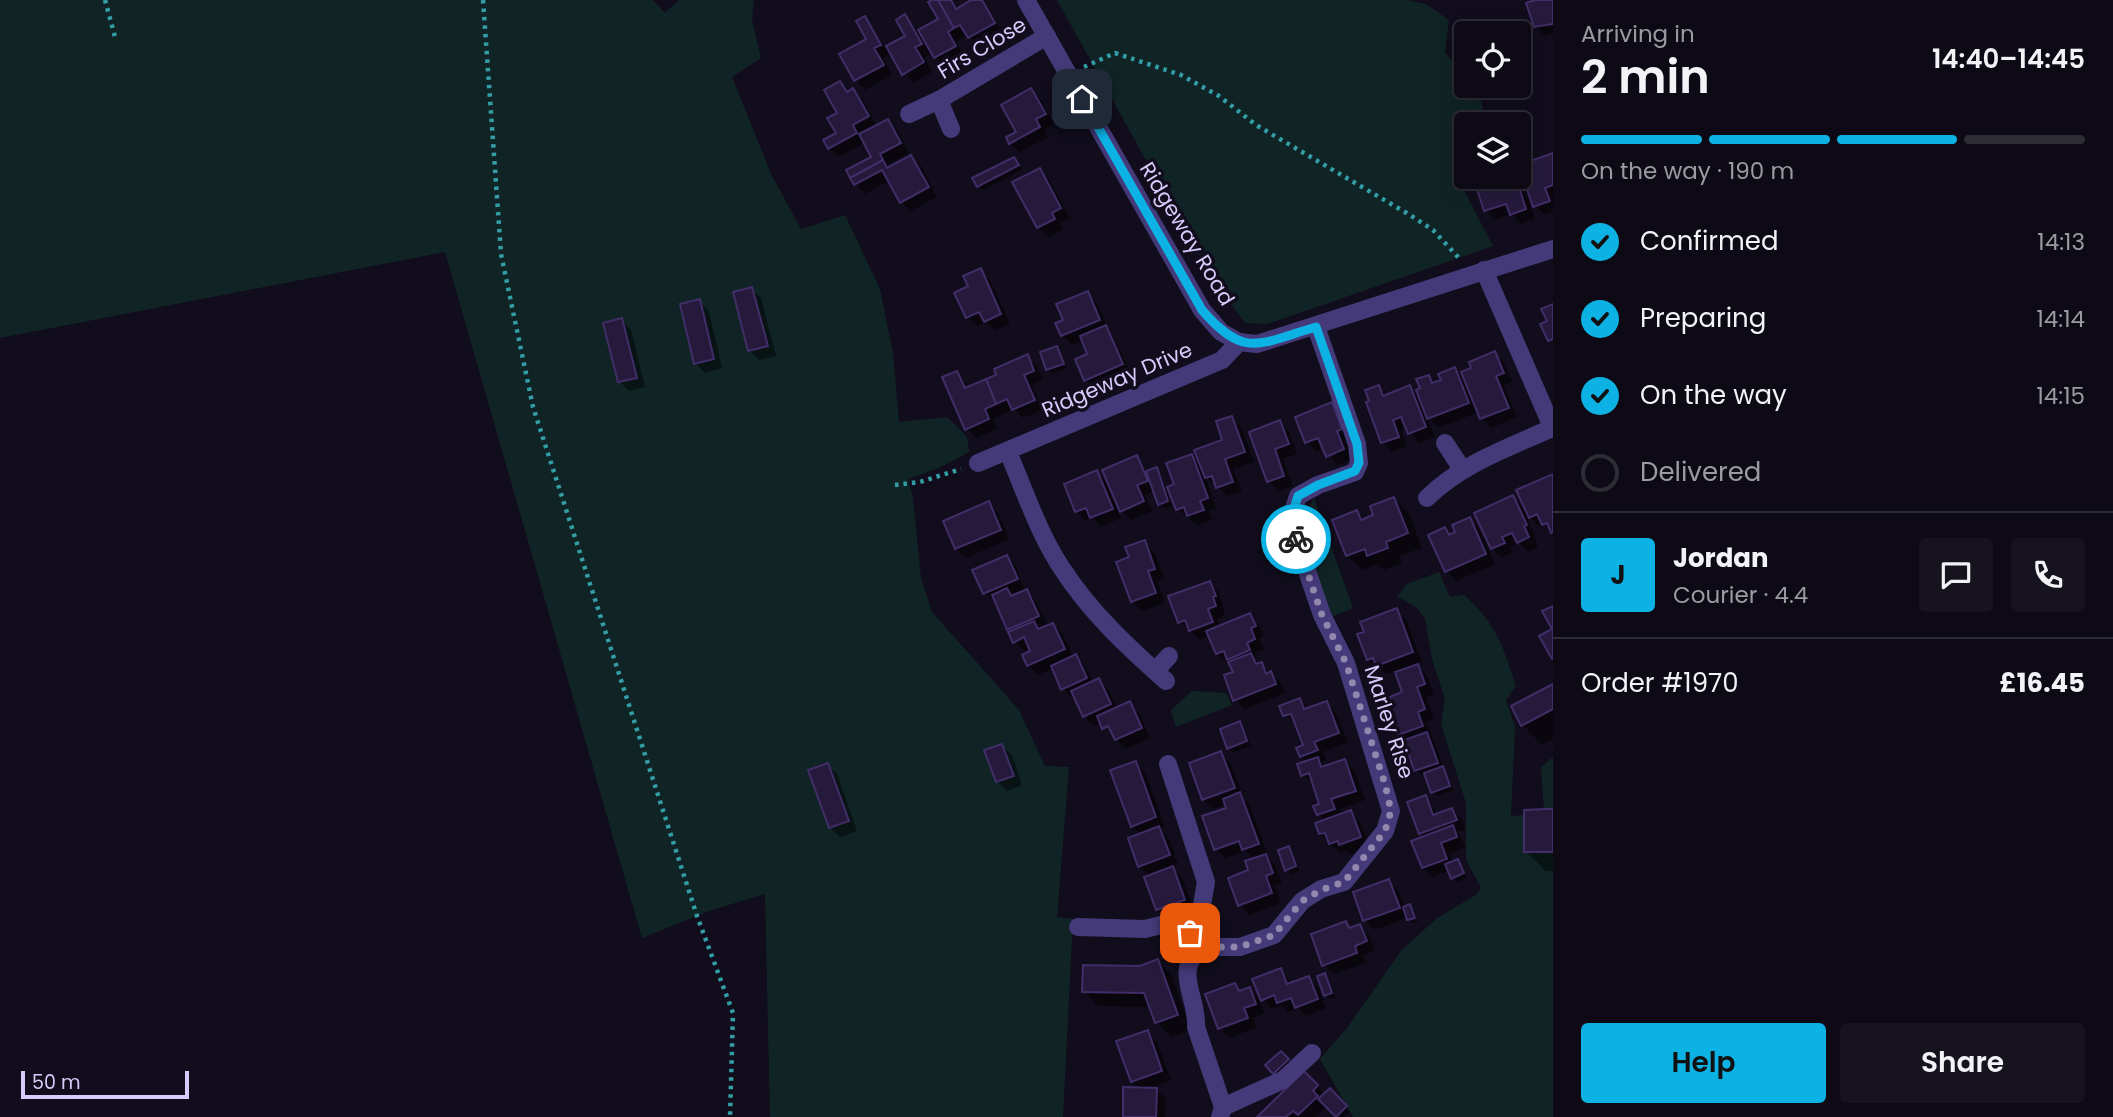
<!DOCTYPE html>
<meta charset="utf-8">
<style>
:root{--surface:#0d0a15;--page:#16131e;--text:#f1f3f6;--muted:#9a9aa0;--line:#2d2b34;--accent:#0db2e5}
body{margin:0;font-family:Poppins,sans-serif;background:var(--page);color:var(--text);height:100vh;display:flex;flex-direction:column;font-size:26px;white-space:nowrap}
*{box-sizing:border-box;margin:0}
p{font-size:23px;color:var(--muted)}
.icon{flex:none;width:38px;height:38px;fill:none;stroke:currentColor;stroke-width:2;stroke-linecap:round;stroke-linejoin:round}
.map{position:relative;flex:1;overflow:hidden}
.drawer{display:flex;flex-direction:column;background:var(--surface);width:560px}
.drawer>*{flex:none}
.buttons{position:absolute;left:1454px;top:21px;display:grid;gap:14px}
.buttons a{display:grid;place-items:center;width:77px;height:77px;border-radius:7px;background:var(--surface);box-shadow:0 4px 18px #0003,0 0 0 2px var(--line);font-size:35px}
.scale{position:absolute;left:21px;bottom:18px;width:168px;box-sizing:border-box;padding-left:7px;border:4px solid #d7cbfc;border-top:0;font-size:19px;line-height:24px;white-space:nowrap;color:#d7cbfc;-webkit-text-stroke:5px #110d1c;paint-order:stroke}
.pin{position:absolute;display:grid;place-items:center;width:60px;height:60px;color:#fff;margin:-30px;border-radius:14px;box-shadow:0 4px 10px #0006}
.courier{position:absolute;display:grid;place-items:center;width:70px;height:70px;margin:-35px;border:5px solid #0db2e5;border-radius:50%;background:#fff;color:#222;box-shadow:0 2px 9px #0007}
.summary em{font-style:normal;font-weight:600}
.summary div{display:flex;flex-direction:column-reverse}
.summary{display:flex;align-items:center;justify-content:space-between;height:119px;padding:0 28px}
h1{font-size:46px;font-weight:600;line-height:52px}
.bar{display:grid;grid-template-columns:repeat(4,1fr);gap:10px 7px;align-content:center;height:84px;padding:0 28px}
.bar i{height:9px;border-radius:5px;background:var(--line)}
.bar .active{background:var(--accent)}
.bar p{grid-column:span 4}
.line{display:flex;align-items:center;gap:18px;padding:0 28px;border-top:2px solid var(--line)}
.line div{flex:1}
.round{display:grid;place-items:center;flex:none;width:74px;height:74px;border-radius:7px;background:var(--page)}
ol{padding:0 28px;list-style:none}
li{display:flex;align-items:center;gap:21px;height:77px}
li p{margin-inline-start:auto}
li .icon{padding:7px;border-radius:50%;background:var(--accent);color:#111;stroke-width:4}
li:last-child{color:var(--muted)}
li i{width:38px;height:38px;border:4px solid var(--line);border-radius:50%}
.cta{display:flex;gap:14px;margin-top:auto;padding:14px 28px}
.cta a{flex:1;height:80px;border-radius:7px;background:var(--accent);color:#111;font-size:28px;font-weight:600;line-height:80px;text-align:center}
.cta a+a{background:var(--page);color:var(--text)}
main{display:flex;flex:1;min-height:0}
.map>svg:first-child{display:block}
.green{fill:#102426}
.shadow{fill:#0007}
.building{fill:#251a3c;stroke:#412d67;stroke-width:2}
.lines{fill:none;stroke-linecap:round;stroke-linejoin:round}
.path{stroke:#349ea7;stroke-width:4.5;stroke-dasharray:3.5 5;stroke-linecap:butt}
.minor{stroke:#453a79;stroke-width:18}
.done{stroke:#9288ae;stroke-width:7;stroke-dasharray:0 12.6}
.route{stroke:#0db2e5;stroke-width:9}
.labels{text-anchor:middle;stroke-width:7;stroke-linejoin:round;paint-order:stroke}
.street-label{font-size:21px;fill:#d7cbfc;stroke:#110d1c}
</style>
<main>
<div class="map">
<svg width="1553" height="1117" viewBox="0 0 1553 1117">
<rect width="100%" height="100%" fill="#110d1c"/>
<!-- green -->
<g class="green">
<path d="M0 0H653L665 13 679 0H754L752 20 761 58 732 77 771 174 801 229 845 215 880 289 893 353 899 422 947 417 967 437 969 452 939 468 908 479 913 498 921 578 932 612 1019 710 1045 766 1069 767 1057 917 1073 919 1063 1117H770L765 894 709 911 642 938 445 252 0 338Z"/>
<path d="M1057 0H1407L1426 4 1449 20 1445 52 1466 80V86H1472L1480 94 1486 124H1466V150L1457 177 1493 246 1268 324 1245 323 1207 270Z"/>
<path d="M1314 498 1353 608 1332 617 1305 542 1304 518Z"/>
<path d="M1439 572 1450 597 1464 595C1496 623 1503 646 1516 686L1506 700 1515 727 1511 816 1524 815V852H1553V1117H1353L1320 1059 1347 1028 1401 951 1436 919 1477 894 1481 888 1466 860V803L1441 724 1445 699 1432 659 1425 618 1416 607 1397 596 1407 584Z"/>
<path d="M1192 691 1226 693 1232 705 1176 727 1171 710Z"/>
<path d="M1553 757V809H1544L1541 767Z"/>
</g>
<!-- shadow -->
<g class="shadow">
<path d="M936 0H952L958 9 974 0H981L1003 33 979 46 968 35 956 42 964 56 945 67 932 53 924 57 932 72 913 83 892 54 883 58 892 75 865 90 856 80 842 55 869 40 864 18 885 48 907 36 905 17 918 32 940 20Z"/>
<path d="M1538 0H1553V33L1545 36 1535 26Z"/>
<path d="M840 83 863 100 877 127 888 121 897 130 909 153 888 164 890 168 911 157 921 166 937 197 911 211 902 202 890 180 865 194 856 184 849 171 873 157 864 143 839 157 829 148 838 134Z"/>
<path d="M1031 90 1041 100 1054 124 1044 130 1048 137 1020 152 1010 143 1018 133Z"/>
<path d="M1553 155V212L1545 215 1535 206Z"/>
<path d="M1014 159 1022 170 983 190 978 186Z"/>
<path d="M1039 170 1049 179 1070 218 1060 223 1063 229 1048 237 1038 227Z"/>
<path d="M1489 177H1513L1528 198 1535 219 1521 224 1512 214 1495 220 1486 210 1476 181Z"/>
<path d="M980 270 990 280 1010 324 995 330 986 322 977 326 967 317 971 287Z"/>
<path d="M751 289 761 298 776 356 759 360 750 351Z"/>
<path d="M1087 293 1097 303 1131 374 1095 389 1086 380 1089 355 1083 340 1072 345 1062 335 1065 321Z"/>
<path d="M699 301 709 311 722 368 705 373 695 363Z"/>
<path d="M621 320 631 330 645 387 629 391 620 382Z"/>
<path d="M1057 348 1067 368 1052 374 1048 369Z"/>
<path d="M1494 353 1504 363 1512 382 1504 385 1517 417 1491 428 1479 412 1438 428 1427 416 1435 437 1419 443 1407 427 1401 430 1407 446 1392 452 1383 442 1378 387 1387 396 1410 388 1421 399 1428 377 1435 384 1455 369 1466 381Z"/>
<path d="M1027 357 1037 366 1043 380 1032 385 1043 410 1023 418 1014 409 993 419 997 429 976 438 967 429 957 373 969 388 999 376Z"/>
<path d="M1331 404 1341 414 1351 439 1345 441 1353 459 1337 465 1325 448 1316 451 1307 442Z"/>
<path d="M1231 418 1241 427 1254 462 1233 469 1242 491 1228 496 1205 476 1216 508 1209 511 1212 520 1198 525 1177 509V485L1191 456 1202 467 1225 441Z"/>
<path d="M1280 422 1289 432 1297 454 1283 459 1293 486 1278 491 1269 481Z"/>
<path d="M1136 458 1148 472 1156 469 1161 474 1172 506 1164 508 1155 491 1145 495 1152 511 1131 520 1116 504 1121 518 1101 527 1093 518 1086 521 1077 511 1097 472 1110 486Z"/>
<path d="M1553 476V533L1544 524 1540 527 1526 513 1538 547 1528 552 1519 543 1510 547 1513 552 1502 558 1492 548 1513 497 1527 511Z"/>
<path d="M1394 499 1409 513 1422 548 1399 556 1402 563 1384 570 1378 564 1362 570 1347 555 1357 512 1365 520 1376 516Z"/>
<path d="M988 504 998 513 1009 539 966 558 956 548Z"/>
<path d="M1470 519 1479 529 1495 564 1456 581 1447 571 1445 529 1451 536Z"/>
<path d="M1144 542 1154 552 1164 578 1157 581 1165 603 1142 611 1132 602 1118 563 1131 558Z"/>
<path d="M1007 557 1016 566 1024 589 1036 601 1048 627 1053 625 1063 634 1073 657 1076 656 1085 666 1093 682 1099 680 1108 689 1117 709 1129 703 1139 713 1150 738 1126 749 1101 722 1094 726 1084 716 1075 697 1073 699 1063 689 1054 668 1038 675 1028 665 1024 656 1033 652 1031 648 1024 651 1014 641 996 601 984 593Z"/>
<path d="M1210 583 1219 592 1225 615 1217 619 1220 627 1250 615 1259 625 1264 636 1259 638 1264 649 1255 653 1257 661 1281 683 1285 693 1245 709 1235 700V673L1230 662 1227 663 1217 654 1210 636 1200 640 1180 622Z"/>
<path d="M1396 610 1406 620 1422 662 1416 664 1427 676 1434 694 1426 697 1434 719 1426 722 1453 790 1437 796 1428 779 1416 770 1406 741 1399 734 1404 693 1396 671 1387 674 1368 660Z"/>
<path d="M1553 685V739L1542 745 1523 725 1514 707Z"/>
<path d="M1300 700 1309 709 1326 703 1336 713 1348 742 1323 752 1326 760 1320 762 1325 767 1344 761 1354 770 1365 800 1340 809 1342 815 1350 812 1360 822 1369 847 1350 854 1347 851 1340 853 1320 834 1325 821 1318 814 1322 805 1314 784 1303 775 1308 763 1301 756 1305 746 1297 724 1285 715Z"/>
<path d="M1240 723 1251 746 1233 752 1229 748Z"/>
<path d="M1002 746 1012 755 1022 785 1007 791 997 781Z"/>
<path d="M1221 753 1230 763 1244 799 1249 804 1267 853 1264 854 1275 865 1282 883 1274 886 1281 903 1249 915 1240 905 1255 860 1246 851 1225 858 1216 849 1228 809 1227 804 1214 809 1204 799Z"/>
<path d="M1135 763 1145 773 1165 827 1160 829 1169 838 1178 865 1172 867 1182 878 1194 910 1167 919 1158 909 1150 876 1140 866 1141 835 1132 826Z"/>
<path d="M827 765 837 774 857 831 840 837 830 828Z"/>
<path d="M1426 797 1438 815 1452 810 1462 819 1465 830 1457 832 1466 847 1450 853 1453 863 1457 861 1462 866 1467 878 1457 882 1449 871 1433 877 1423 868 1425 838 1420 833Z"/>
<path d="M1553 811V871H1546L1526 852Z"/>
<path d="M1288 848 1299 871 1291 874 1287 870Z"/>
<path d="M1388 881 1398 890 1405 908 1410 906 1414 911 1418 922 1413 923 1408 917 1375 930 1365 920Z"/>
<path d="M1346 923 1351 929 1360 926 1369 936 1375 951 1363 955 1366 963 1334 974 1324 965Z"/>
<path d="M1158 961 1172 976 1191 1030 1171 1037 1157 1022 1151 1007 1098 1006 1084 991Z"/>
<path d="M1280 970 1292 984 1308 978 1318 987 1326 1008 1306 1016 1298 1008 1288 1012 1282 1005 1272 1009 1262 1000Z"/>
<path d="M1325 975 1335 997 1330 999 1325 995Z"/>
<path d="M1235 985 1242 992 1249 989 1259 998 1264 1013 1253 1018 1257 1027 1230 1038 1220 1028 1207 995Z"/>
<path d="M1147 1032 1157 1042 1171 1080 1146 1089H1156L1166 1099 1165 1117H1125L1141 1089 1132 1081Z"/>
<path d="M1281 1053 1292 1065 1279 1077 1268 1065Z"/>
<path d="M1304 1073 1325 1095 1330 1090 1350 1112 1344 1117H1338L1327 1106 1315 1117H1259Z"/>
</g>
<!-- building -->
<g class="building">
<path d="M932 0H938L954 28 948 32 956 46 934 58 918 30 938 19 928 2Z"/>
<path d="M938 0H951L956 9 971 0H982L995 23 968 38 960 25 954 28Z"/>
<path d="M1535 0H1553V24L1534 27 1526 3Z"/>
<path d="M905 14 922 44 915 47 924 62 902 75 886 46 905 36 896 20Z"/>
<path d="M865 16 881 45 874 48 884 65 854 81 839 54 866 39 856 21Z"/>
<path d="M840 81 847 92 853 88 869 116 853 125 857 133 828 149 823 140 836 133 827 118 837 113 824 90Z"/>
<path d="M1031 88 1046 114 1036 119 1040 127 1009 144 1006 137 1016 132 1001 105Z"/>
<path d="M888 119 901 143 880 154 883 160 850 178 846 170 871 157 859 134Z"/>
<path d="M1553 153V185L1545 188 1550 201 1533 207 1519 165Z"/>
<path d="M911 155 929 187 900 203 882 170 854 185 850 178 883 160 887 168Z"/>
<path d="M1014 157 1019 165 977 187 972 178Z"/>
<path d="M1040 168 1061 208 1052 213 1055 219 1037 228 1012 182Z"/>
<path d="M1483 177H1510L1514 189 1519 187 1526 209 1510 215 1506 204 1484 211 1474 180Z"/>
<path d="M981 268 1001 314 984 322 979 312 966 318 954 293 968 286 963 276Z"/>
<path d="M752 287 768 346 748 351 733 292Z"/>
<path d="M1088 291 1100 320 1061 336 1055 323 1063 320 1056 304Z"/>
<path d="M700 299 714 359 694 364 680 304Z"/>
<path d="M1553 304V339L1548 341 1540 324 1547 321 1541 309Z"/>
<path d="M622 318 637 378 618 382 603 323Z"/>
<path d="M1106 325 1123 364 1084 381 1075 359 1087 354 1080 336Z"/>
<path d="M1057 346 1064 364 1046 370 1040 352Z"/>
<path d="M1495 351 1504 373 1496 376 1509 408 1480 419 1461 372 1471 368 1469 362Z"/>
<path d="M1028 354 1034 371 1024 375 1035 400 1012 410 1007 399 996 404 986 379 996 375 994 369Z"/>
<path d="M1455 367 1469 403 1427 419 1416 390 1420 388 1416 379 1429 375 1432 383 1441 380 1438 374Z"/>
<path d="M957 371 965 388 986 379 996 404 985 409 989 419 965 430 942 377Z"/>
<path d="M1379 385 1383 396 1410 385 1426 427 1408 434 1401 417 1393 420 1399 437 1381 443 1366 402 1369 401 1365 390Z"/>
<path d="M1332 402 1342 429 1337 431 1344 449 1326 457 1318 438 1305 443 1295 417Z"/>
<path d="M1232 416 1245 452 1225 459 1233 482 1216 488 1212 476 1205 478 1194 450 1222 440 1216 421Z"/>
<path d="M1280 420 1289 444 1275 449 1284 476 1267 482 1249 432Z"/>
<path d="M1192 454 1208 498 1200 501 1204 510 1187 516 1184 507 1176 510 1167 487 1174 484 1166 463Z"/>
<path d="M1137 455 1148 481 1137 485 1144 501 1120 512 1102 470Z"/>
<path d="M1157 467 1168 501 1158 505 1146 471Z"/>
<path d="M1097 470 1113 509 1090 518 1086 508 1075 512 1064 484Z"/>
<path d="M1553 474V532L1551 533 1547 523 1542 525 1537 514 1529 518 1516 490Z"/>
<path d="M1513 495 1527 525 1524 526 1529 537 1517 543 1512 533 1502 537 1505 543 1491 549 1474 513Z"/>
<path d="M1394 497 1408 533 1386 542 1388 548 1367 556 1365 549 1346 556 1332 520 1357 510 1361 520 1373 515 1370 506Z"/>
<path d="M989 501 1001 530 955 549 943 521Z"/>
<path d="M1470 517 1486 554 1445 572 1428 535 1445 527 1449 535 1455 532 1452 525Z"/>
<path d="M1145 540 1155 569 1148 571 1156 593 1131 602 1116 562 1129 557 1125 547Z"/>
<path d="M1007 555 1018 579 983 594 972 570Z"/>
<path d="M1210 581 1216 596 1213 597 1216 606 1208 609 1213 622 1189 631 1185 620 1178 623 1168 596Z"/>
<path d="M1007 588 1011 596 1027 589 1039 616 1007 630 992 595Z"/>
<path d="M1553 606V659H1552L1539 636 1552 629 1542 611Z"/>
<path d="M1397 608 1413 652 1376 666 1373 658 1367 660 1357 634 1364 632 1360 622Z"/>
<path d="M1250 613 1256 626 1251 628 1255 639 1247 643 1250 650 1227 660 1224 651 1216 654 1206 631Z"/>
<path d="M1034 621 1038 629 1053 623 1065 649 1027 666 1022 655 1030 651 1024 637 1013 643 1008 632Z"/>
<path d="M1251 653 1256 664 1262 662 1266 674 1271 671 1276 684 1233 701 1224 675 1233 672 1228 662Z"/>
<path d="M1076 654 1087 678 1061 690 1051 666Z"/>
<path d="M1418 664 1425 684 1417 687 1425 709 1418 712 1423 726 1398 735 1385 699 1402 692 1395 672Z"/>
<path d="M1099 678 1111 704 1083 717 1071 691Z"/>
<path d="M1553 684V709L1521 726 1511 706Z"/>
<path d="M1300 698 1304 709 1327 701 1339 733 1314 742 1318 750 1300 757 1296 748 1303 745 1291 714 1283 716 1279 706Z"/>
<path d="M1130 701 1142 728 1115 740 1108 726 1102 729 1097 716Z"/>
<path d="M1240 721 1247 741 1227 749 1220 729Z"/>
<path d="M1427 732 1438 763 1414 771 1404 740Z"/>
<path d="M1002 744 1014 776 996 782 984 750Z"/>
<path d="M1221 751 1235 788 1202 800 1189 763Z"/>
<path d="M1318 757 1321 767 1345 759 1356 791 1331 799 1335 809 1317 815 1313 806 1319 804 1309 773 1301 776 1297 764Z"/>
<path d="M1136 761 1156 817 1131 827 1110 770Z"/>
<path d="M828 763 849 821 829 828 808 770Z"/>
<path d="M1443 766 1450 786 1431 793 1424 773Z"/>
<path d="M1240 792 1259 844 1242 850 1239 841 1214 850 1202 816 1226 808 1223 799Z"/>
<path d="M1426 795 1433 815 1452 808 1457 820 1419 834 1407 802Z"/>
<path d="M1544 809H1553V852H1524V810Z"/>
<path d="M1351 810 1361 837 1339 845 1338 841 1329 844 1325 833 1319 834 1315 823Z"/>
<path d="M1453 825 1457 837 1441 843 1447 859 1422 868 1411 841Z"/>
<path d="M1159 826 1170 855 1138 867 1128 838Z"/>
<path d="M1289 846 1296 866 1285 871 1278 850Z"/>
<path d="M1266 854 1273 873 1266 876 1272 893 1238 906 1228 878 1248 870 1245 861Z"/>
<path d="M1458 859 1464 873 1451 879 1445 864Z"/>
<path d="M1173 866 1185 900 1156 910 1144 877Z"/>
<path d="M1389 879 1400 908 1363 921 1353 892Z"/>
<path d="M1410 904 1415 918 1407 920 1403 907Z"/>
<path d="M1346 921 1349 928 1360 924 1367 941 1355 946 1357 953 1322 966 1311 934Z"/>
<path d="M1158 959 1178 1015 1155 1023 1144 993 1082 992 1083 965 1140 966Z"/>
<path d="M1281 968 1287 984 1309 976 1318 999 1295 1008 1291 998 1277 1003 1274 995 1261 1001 1252 979Z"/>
<path d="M1325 973 1332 993 1324 996 1317 976Z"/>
<path d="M1235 983 1239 991 1250 987 1256 1004 1244 1008 1248 1018 1218 1029 1205 994Z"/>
<path d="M1148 1030 1162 1071 1131 1082 1116 1041Z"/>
<path d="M1281 1051 1289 1059 1273 1074 1265 1065Z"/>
<path d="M1304 1071 1318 1085 1313 1091 1318 1096 1298 1115 1293 1111 1286 1117H1257Z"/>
<path d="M1123 1087 1157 1088 1156 1117H1123Z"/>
<path d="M1330 1088 1347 1106 1336 1117 1318 1099Z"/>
</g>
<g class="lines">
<!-- path -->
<g class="path">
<path d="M105 0 115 37"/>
<path d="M483 0 501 254 533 407 697 916 733 1013 730 1117"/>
<path d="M1084 67 1115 53 1181 75 1219 96 1256 125 1410 215 1433 230 1459 258"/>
<path d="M895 485 920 482 961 469"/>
</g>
<!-- minor -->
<g class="minor">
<path d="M1026 0 1202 310 1221 332 1239 342 1257 344 1553 249"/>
<path d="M909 114 939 100"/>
<path d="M951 129 939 100 1047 36"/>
<path d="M1484 270 1553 429"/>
<path d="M1445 443 1462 469"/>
<path d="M1008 452C1025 491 1039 535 1063 570 1091 613 1128 647 1166 681"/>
<path d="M978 463 1222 360 1239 342"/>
<path d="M1427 498C1461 464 1508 448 1552 428"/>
<path d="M1155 671 1169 656"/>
<path d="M1168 764 1206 882 1201 911 1190 933 1202 947H1240L1274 935 1302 901 1321 889 1344 882 1385 831 1391 811 1346 663 1322 615 1290 521 1298 496 1318 485 1355 472 1359 463 1357 444 1316 327"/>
<path d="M1078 927 1145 929 1169 923 1190 933"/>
<path d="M1202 947C1172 970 1198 997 1196 1027L1223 1107 1220 1117"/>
<path d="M1223 1107 1283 1080 1312 1053"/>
</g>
</g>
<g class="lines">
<!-- done -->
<path class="done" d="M1190 933 1202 947H1240L1274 935 1302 901 1321 890 1344 882 1385 831 1391 811 1385 784 1346 663 1322 615 1296 539"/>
<!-- route -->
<path class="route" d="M1082 99 1202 310C1245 360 1260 343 1316 327L1357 444 1359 463 1355 471 1318 485 1298 496 1290 521 1296 539"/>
</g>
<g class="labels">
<!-- street labels -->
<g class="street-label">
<text transform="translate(982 48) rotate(-31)" y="7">Firs Close</text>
<text transform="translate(1187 234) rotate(59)" y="7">Ridgeway Road</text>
<text transform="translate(1117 380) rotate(-23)" y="7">Ridgeway Drive</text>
<text transform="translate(1389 722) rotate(72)" y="7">Marley Rise</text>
</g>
</g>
</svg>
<div class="buttons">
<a><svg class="icon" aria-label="locate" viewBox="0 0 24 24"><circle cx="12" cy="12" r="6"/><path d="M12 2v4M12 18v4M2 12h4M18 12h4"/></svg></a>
<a><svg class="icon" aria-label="layers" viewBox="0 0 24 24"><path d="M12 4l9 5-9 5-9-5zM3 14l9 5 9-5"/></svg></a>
</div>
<div class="scale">50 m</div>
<div class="pin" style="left:1190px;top:933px;background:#ea580c"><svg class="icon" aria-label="bag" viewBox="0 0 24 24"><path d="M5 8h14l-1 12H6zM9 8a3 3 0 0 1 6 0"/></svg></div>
<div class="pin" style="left:1082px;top:99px;background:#1f2937"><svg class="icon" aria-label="home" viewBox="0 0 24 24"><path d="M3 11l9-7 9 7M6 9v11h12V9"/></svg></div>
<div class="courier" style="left:1296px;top:539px"><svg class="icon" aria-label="bike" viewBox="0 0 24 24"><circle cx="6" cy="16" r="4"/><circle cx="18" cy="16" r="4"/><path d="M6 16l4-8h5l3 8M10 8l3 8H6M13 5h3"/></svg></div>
</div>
<section class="drawer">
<div class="summary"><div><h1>2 min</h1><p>Arriving in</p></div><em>14:40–14:45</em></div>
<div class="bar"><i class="active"></i><i class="active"></i><i class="active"></i><i></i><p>On the way · 190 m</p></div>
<ol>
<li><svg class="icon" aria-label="check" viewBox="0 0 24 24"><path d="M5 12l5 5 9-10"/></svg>Confirmed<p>14:13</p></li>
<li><svg class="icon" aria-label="check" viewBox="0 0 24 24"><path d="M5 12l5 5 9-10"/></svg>Preparing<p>14:14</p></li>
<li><svg class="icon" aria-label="check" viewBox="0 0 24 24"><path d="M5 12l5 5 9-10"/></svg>On the way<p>14:15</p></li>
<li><i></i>Delivered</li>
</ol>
<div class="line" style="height:126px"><b class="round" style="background:var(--accent);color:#111">J</b><div><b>Jordan</b><p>Courier · 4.4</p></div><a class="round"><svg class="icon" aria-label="chat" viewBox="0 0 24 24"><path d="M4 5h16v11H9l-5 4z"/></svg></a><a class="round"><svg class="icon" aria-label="phone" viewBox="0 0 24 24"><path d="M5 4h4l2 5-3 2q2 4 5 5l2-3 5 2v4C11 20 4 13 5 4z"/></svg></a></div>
<div class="line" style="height:91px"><div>Order #1970</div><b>£16.45</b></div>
<div class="cta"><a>Help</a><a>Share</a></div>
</section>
</main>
